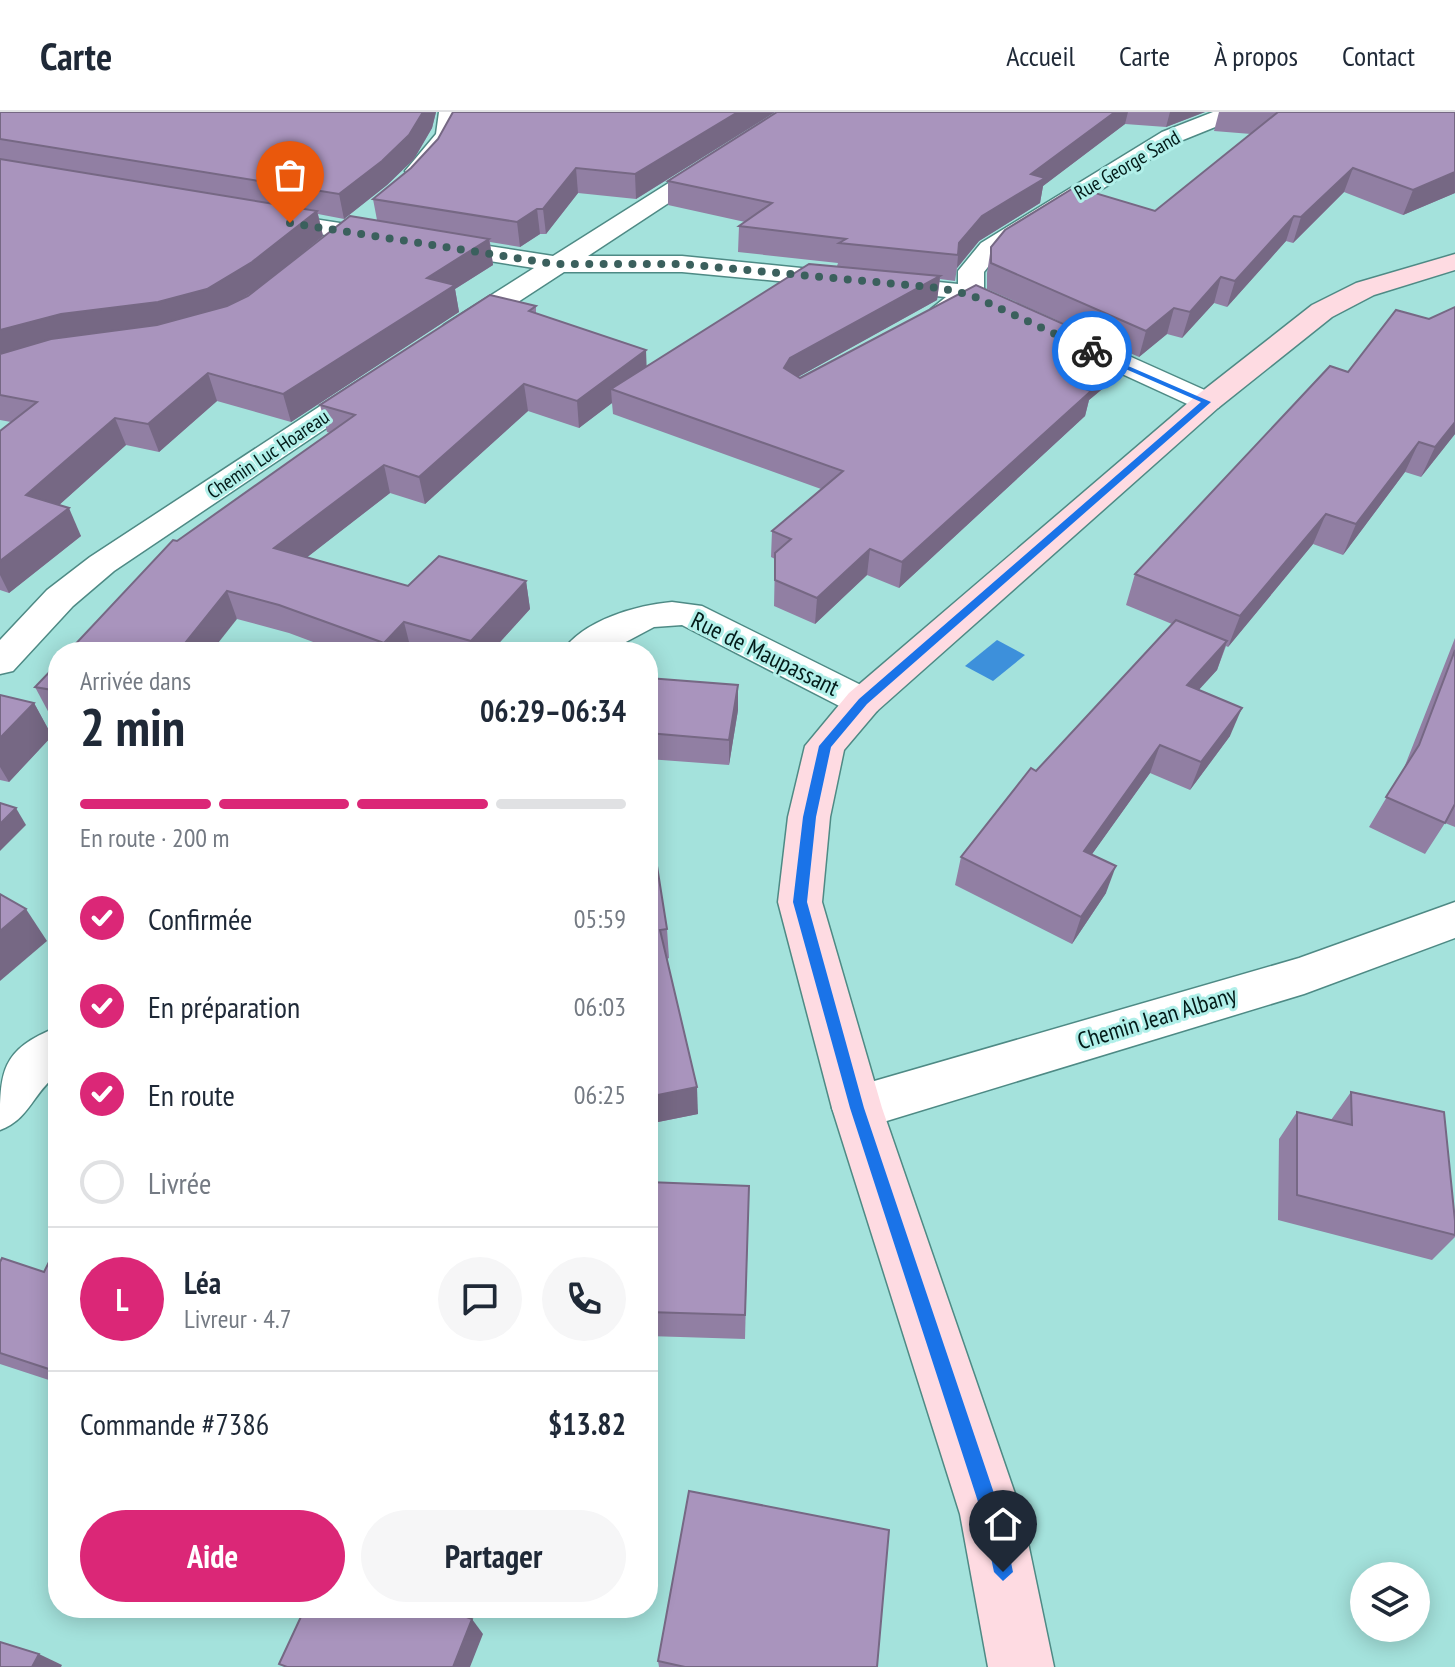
<!DOCTYPE html>
<html lang="fr">
<meta charset="utf-8">
<style>
:root{--surface:#fff;--page:#f6f6f7;--text:#1f2937;--muted:#747a83;--line:#e0e1e3;--accent:#db2777}
body{margin:0;font-family:"PT Sans Narrow",sans-serif;background:var(--page);color:var(--text);height:100vh;display:flex;flex-direction:column;font-size:30px;white-space:nowrap}
*{box-sizing:border-box;margin:0}
p{font-size:26px;color:var(--muted)}
.icon{flex:none;width:44px;height:44px;fill:none;stroke:currentColor;stroke-width:2;stroke-linecap:round;stroke-linejoin:round}
.map{position:relative;flex:1;overflow:hidden}
.drawer{position:absolute;left:48px;top:530px;width:610px;height:976px;display:flex;flex-direction:column;background:var(--surface);border-radius:32px;box-shadow:0 4px 20px #0003}
.drawer>*{flex:none}
.tools{position:absolute;left:1350px;top:1450px;display:grid;gap:16px}
.tools a{display:grid;place-items:center;width:80px;height:80px;border-radius:50%;background:var(--surface);box-shadow:0 4px 20px #0003;font-size:40px}
.pin{position:absolute;display:grid;place-items:center;width:68px;height:68px;color:#fff;margin:-82px -34px;border-radius:50% 50% 50% 0;rotate:-45deg;box-shadow:0 0 8px #0007}
.pin .icon{rotate:45deg}
.courier{position:absolute;display:grid;place-items:center;width:80px;height:80px;margin:-40px;border:6px solid #1a73e8;border-radius:50%;background:#fff;color:#222;box-shadow:0 2px 10px #0007}
.headline em{font-style:normal;font-weight:700}
.headline div{display:flex;flex-direction:column-reverse}
.headline{display:flex;align-items:center;justify-content:space-between;height:136px;padding:0 32px}
h1{font-size:52px;font-weight:700;line-height:60px}
.bar{display:grid;grid-template-columns:repeat(4,1fr);gap:12px 8px;align-content:center;height:96px;padding:0 32px}
.bar i{height:10px;border-radius:6px;background:var(--line)}
.bar .active{background:var(--accent)}
.bar p{grid-column:span 4}
.line{display:flex;align-items:center;gap:20px;padding:0 32px;border-top:2px solid var(--line)}
.line div{flex:1}
.round{display:grid;place-items:center;flex:none;width:84px;height:84px;border-radius:42px;background:var(--page)}
ol{padding:0 32px;list-style:none}
li{display:flex;align-items:center;gap:24px;height:88px}
li p{margin-inline-start:auto}
li .icon{padding:8px;border-radius:50%;background:var(--accent);color:#fff;stroke-width:4}
li:last-child{color:var(--muted)}
li i{width:44px;height:44px;border:4px solid var(--line);border-radius:50%}
.cta{display:flex;gap:16px;margin-top:auto;padding:16px 32px}
.cta a{flex:1;height:92px;border-radius:48px;background:var(--accent);color:#fff;font-size:32px;font-weight:700;line-height:92px;text-align:center}
.cta a+a{background:var(--page);color:var(--text)}
header{display:flex;align-items:center;gap:48px;box-sizing:border-box;height:112px;padding:0 40px;background:var(--surface);border-bottom:2px solid var(--line)}
header strong{font-size:38px}
nav{display:flex;gap:44px;margin-inline-start:auto;font-size:28px}
.map>svg:first-child{display:block}
.water{fill:#3d90db}
.lines{fill:none;stroke-linecap:round;stroke-linejoin:round}
.street-casing{stroke:#4e8a85;stroke-width:3}
.secondary-casing{stroke:#4e8a85;stroke-width:3}
.street{fill:#fff;fill-rule:evenodd}
.secondary{fill:#fedbe2;fill-rule:evenodd}
.wall{fill:#917fa3}
.shaded-wall{fill:#766884}
.building{fill:#a994bd;stroke:#766884;stroke-width:2}
.route{fill:#1a73e8}
.done{stroke:#3b605d;stroke-width:8;stroke-dasharray:0 14.4}
.labels{text-anchor:middle;stroke-width:6;stroke-linejoin:round;paint-order:stroke}
.far-street-label{font-size:20px;fill:#021a18;stroke:#b1efe9}
.street-label{font-size:24px;fill:#021a18;stroke:#b1efe9}
</style>
<header>
<strong>Carte</strong>
<nav><a>Accueil</a><a>Carte</a><a>À propos</a><a>Contact</a></nav>
</header>
<div class="map">
<svg width="1455" height="1555" viewBox="0 0 1455 1555">
<rect width="100%" height="100%" fill="#a4e2dc"/>
<!-- water -->
<path class="water" d="M997 528 1025 543 993 569 965 554Z"/>
<g class="lines">
<!-- street casing -->
<g class="street-casing">
<g id="street">
<path d="M439 0H461L458 23 425 64H409L405 59 436 22Z"/>
<path d="M781 0H807L588 144H682L958 172V159L981 131 1162 20 1213 0H1243L1240 5 1178 30 999 141 984 160V179L1218 284 1222 290 1218 296H1196L972 193 955 203H935L931 197 946 185 682 160H564L464 225H444L440 219 444 213 534 156 262 113 250 106 262 99 553 144Z"/>
<path d="M373 263 383 266 388 272 383 278 114 459 73 494 13 559 0 562V528L47 478 90 445 363 266Z"/>
<path d="M672 490 702 494 877 581 882 590 877 599 863 603 849 599 682 513 654 515 607 540H562C583 508 637 493 672 490Z"/>
<path d="M1455 790V826L1304 882 857 1018 839 1012 832 996 839 980 857 974 1299 846Z"/>
<path d="M58 915V962C33 980 30 1007 0 1018 0 959 0 938 58 915Z"/>
</g>
</g>
<!-- secondary casing -->
<g class="secondary-casing">
<path id="secondary" d="M1455 142V158L1374 183 1332 205 1218 296 877 599 844 638 830 705 822 790 882 996 1022 1402 1054 1555H988L960 1402 832 996 778 790 788 705 805 634 849 581 1196 284 1312 193 1356 171Z"/>
</g>
<!-- street -->
<use href="#street" class="street"/>
<!-- secondary -->
<use href="#secondary" class="secondary"/>
</g>
<!-- wall -->
<g class="wall">
<path d="M0 0H436L432 16 414 47 387 73 344 107 318 102 323 124 270 167 377 108 373 87 411 56 438 27 453 0H775L636 87 578 81 546 122H540L520 135 490 130 493 153 455 177 459 200 291 310 217 289 159 340 126 333 59 393 81 424 9 481 0 478V319L11 310 0 308Z"/>
<path d="M777 0H1205L1166 15 1125 12 1043 74 1040 91 979 129 957 156 955 169 940 167 937 188 798 265 800 266 1118 264 1089 288 1085 304 899 476 867 463 815 512 774 494 775 447 771 445 772 419 821 377 613 302 612 291 579 316 528 299 425 392 390 381 307 445 408 474 526 469 530 497 491 540H418L411 538 409 540H340L289 521 237 507 177 429 330 321 327 320 320 293 536 194V202L646 254 837 154 838 151 738 140 739 114 745 110 668 93V69Z"/>
<path d="M1219 0H1455V81L1403 103 1344 80 1293 131 1286 129 1227 195 1214 191 1182 226 1167 222 1139 245 987 177V161L991 135 1155 99 1251 22 1214 19Z"/>
<path d="M1330 254 1455 322 1421 365 1405 360 1343 443 1313 432 1228 535 1226 534 1217 558 1198 578 1230 624 1190 678 1150 661 1092 742 1106 781 1072 832 955 773 961 745 1036 659 1172 512 1126 493 1135 462Z"/>
<path d="M1455 526V715L1445 711 1425 742 1369 715 1404 656Z"/>
<path d="M58 551V605L50 603 35 575Z"/>
<path d="M648 566 738 573V598L729 653 648 647Z"/>
<path d="M0 583 34 591 52 624 9 670 0 668Z"/>
<path d="M648 735 667 817 669 846 667 847 698 1002 648 1012Z"/>
<path d="M1351 980 1455 1109V1125L1432 1148 1278 1108 1279 1027 1297 1000 1331 1008Z"/>
<path d="M648 1070 749 1074 745 1227 648 1224Z"/>
<path d="M58 1132V1271L0 1252V1150L44 1160Z"/>
<path d="M658 1549 877 1555H659Z"/>
</g>
<!-- shaded-wall -->
<g class="shaded-wall">
<path d="M423 0H436L432 16 414 47 387 73 344 107 339 82Z"/>
<path d="M738 0H775L636 87 635 62Z"/>
<path d="M1115 0H1128L1125 12 1043 74 1040 91 979 129 957 156 959 131 982 104 1031 62Z"/>
<path d="M1170 0H1205L1166 15Z"/>
<path d="M576 56 578 81 546 122 543 97Z"/>
<path d="M1353 56 1344 80 1293 131 1301 105Z"/>
<path d="M1455 60V81L1403 103 1413 78Z"/>
<path d="M537 97 540 122 520 135 517 110Z"/>
<path d="M317 99 323 124 259 176 215 203 0 249V218Z"/>
<path d="M1294 104 1286 129 1227 195 1235 169Z"/>
<path d="M489 127 493 153 455 177 459 200 291 310 283 282 427 166Z"/>
<path d="M940 164 937 188 789 270 784 256 790 246Z"/>
<path d="M1221 165 1214 191 1182 226 1190 200Z"/>
<path d="M1174 196 1167 222 1139 245 1146 219Z"/>
<path d="M646 238 647 264 611 277 612 291 579 316 577 289Z"/>
<path d="M1124 239 1118 264 1089 288 1085 304 899 476 902 450 1080 275Z"/>
<path d="M208 261 217 289 159 340 148 312Z"/>
<path d="M524 272 528 299 425 392 419 365Z"/>
<path d="M115 306 126 333 39 411 26 383Z"/>
<path d="M1455 310V322L1421 365 1435 335Z"/>
<path d="M1419 330 1405 360 1343 443 1356 412Z"/>
<path d="M384 353 390 381 283 464 274 436Z"/>
<path d="M69 396 81 424 9 481 0 463V449Z"/>
<path d="M1326 402 1313 432 1228 535 1240 504Z"/>
<path d="M870 437 867 463 815 512 817 486Z"/>
<path d="M526 469 530 497 491 540H473L471 529Z"/>
<path d="M227 479 237 507 211 540H178Z"/>
<path d="M404 510 411 538 409 540H386L384 531Z"/>
<path d="M1227 529 1217 558 1177 602 1187 573Z"/>
<path d="M738 573V598L729 653V628Z"/>
<path d="M34 591 52 624 9 670 0 655V626Z"/>
<path d="M1242 596 1230 624 1190 678 1201 650Z"/>
<path d="M1160 633 1150 661 1075 766 1084 739Z"/>
<path d="M16 696 26 713 0 739V712Z"/>
<path d="M1116 754 1106 781 1072 832 1081 805Z"/>
<path d="M26 797 47 829 0 869V819Z"/>
<path d="M697 975 698 1002 648 1012V985Z"/>
<path d="M472 1507 483 1522 470 1555H453Z"/>
<path d="M39 1542 62 1553 61 1555H32Z"/>
</g>
<!-- building -->
<g class="building">
<path d="M0 0H423L409 23 382 49 339 82 0 27Z"/>
<path d="M453 0H738L635 62 576 56 543 97H537L517 110 373 87 411 56 438 27Z"/>
<path d="M777 0H1115L1031 62 1045 66 982 104 959 131 958 143 839 131 846 127 739 114 772 91 668 69Z"/>
<path d="M1278 0H1455V60L1413 78 1353 56 1301 105 1294 104 1235 169 1221 165 1190 200 1174 196 1146 219 991 151V135L1005 118 1075 75 1155 99Z"/>
<path d="M0 47 317 99 252 150 207 177 158 190 61 202 0 218Z"/>
<path d="M350 104 489 127 427 166 455 173 283 282 208 261 148 312 115 306 26 383 69 396 0 449V319L37 290 0 283V242L51 227 157 213 227 194 248 184Z"/>
<path d="M809 152 940 164 790 246 784 256 800 266 976 173 1124 239 1080 275 1091 279 902 450 870 437 817 486 775 468V441L791 427 772 419 843 359 611 277Z"/>
<path d="M490 183 536 194 529 199 646 238 577 289 524 272 419 365 384 353 274 436 408 474 439 444 526 469 471 529 404 510 384 531 279 493 227 479 178 540H68L173 428 177 429 355 303 320 293Z"/>
<path d="M1455 195V310L1435 335 1419 330 1356 412 1326 402 1240 504 1135 462 1330 254 1348 260 1396 198 1429 207Z"/>
<path d="M1176 508 1227 529 1187 573 1242 596 1201 650 1160 633 1084 739 1116 754 1081 805 961 745 1031 656 1036 659Z"/>
<path d="M1455 538V692L1445 711 1386 685 1419 633Z"/>
<path d="M58 551V579L35 575Z"/>
<path d="M648 566 738 573 729 628 648 621Z"/>
<path d="M0 583 34 591 0 626Z"/>
<path d="M0 691 16 696 0 712Z"/>
<path d="M648 735H654L667 817 660 818 697 975 648 985Z"/>
<path d="M0 782 26 797 0 819Z"/>
<path d="M1351 980 1444 1000 1455 1109V1123L1297 1083V1000L1352 1013Z"/>
<path d="M648 1070 749 1074 745 1203 648 1200Z"/>
<path d="M58 1132V1260L0 1241V1150L2 1146 44 1160Z"/>
<path d="M689 1379 889 1418 877 1555H685L658 1549Z"/>
<path d="M305 1496H442L472 1507 453 1555H287L279 1552Z"/>
<path d="M0 1530 39 1542 32 1555H0Z"/>
</g>
<!-- route -->
<path class="route" d="M1089 237 1211 290 867 592 831 635 816 705 807 790 864 996 1001 1402 1013 1460 1003 1469 994 1460 982 1402 850 996 793 790 803 705 819 634 859 587 1201 290 1089 241Z"/>
<g class="lines">
<!-- done -->
<path class="done" d="M290 111 555 152H682L940 176 971 183 1092 239"/>
</g>
<g class="labels">
<!-- far-street labels -->
<g class="far-street-label">
<text transform="translate(1127 53) rotate(-30)" y="7">Rue George Sand</text>
<text transform="translate(268 342) rotate(-34)" y="7">Chemin Luc Hoareau</text>
</g>
<!-- street labels -->
<g class="street-label">
<text transform="translate(765 542) rotate(26)" y="8">Rue de Maupassant</text>
<text transform="translate(1157 906) rotate(-17)" y="8">Chemin Jean Albany</text>
</g>
</g>
</svg>
<div class="tools">
<a><svg class="icon" aria-label="layers" viewBox="0 0 24 24"><path d="M12 4l9 5-9 5-9-5zM3 14l9 5 9-5"/></svg></a>
</div>
<div class="pin" style="left:290px;top:111px;background:#ea580c"><svg class="icon" aria-label="bag" viewBox="0 0 24 24"><path d="M5 8h14l-1 12H6zM9 8a3 3 0 0 1 6 0"/></svg></div>
<div class="pin" style="left:1003px;top:1460px;background:#1f2937"><svg class="icon" aria-label="home" viewBox="0 0 24 24"><path d="M3 11l9-7 9 7M6 9v11h12V9"/></svg></div>
<div class="courier" style="left:1092px;top:239px"><svg class="icon" aria-label="bike" viewBox="0 0 24 24"><circle cx="6" cy="16" r="4"/><circle cx="18" cy="16" r="4"/><path d="M6 16l4-8h5l3 8M10 8l3 8H6M13 5h3"/></svg></div>
<section class="drawer">
<div class="headline"><div><h1>2 min</h1><p>Arrivée dans</p></div><em>06:29–06:34</em></div>
<div class="bar"><i class="active"></i><i class="active"></i><i class="active"></i><i></i><p>En route · 200 m</p></div>
<ol>
<li><svg class="icon" aria-label="check" viewBox="0 0 24 24"><path d="M5 12l5 5 9-10"/></svg>Confirmée<p>05:59</p></li>
<li><svg class="icon" aria-label="check" viewBox="0 0 24 24"><path d="M5 12l5 5 9-10"/></svg>En préparation<p>06:03</p></li>
<li><svg class="icon" aria-label="check" viewBox="0 0 24 24"><path d="M5 12l5 5 9-10"/></svg>En route<p>06:25</p></li>
<li><i></i>Livrée</li>
</ol>
<div class="line" style="height:144px"><b class="round" style="background:var(--accent);color:#fff">L</b><div><b>Léa</b><p>Livreur · 4.7</p></div><a class="round"><svg class="icon" aria-label="chat" viewBox="0 0 24 24"><path d="M4 5h16v11H9l-5 4z"/></svg></a><a class="round"><svg class="icon" aria-label="phone" viewBox="0 0 24 24"><path d="M5 4h4l2 5-3 2q2 4 5 5l2-3 5 2v4C11 20 4 13 5 4z"/></svg></a></div>
<div class="line" style="height:104px"><div>Commande #7386</div><b>$13.82</b></div>
<div class="cta"><a>Aide</a><a>Partager</a></div>
</section>
</div>
